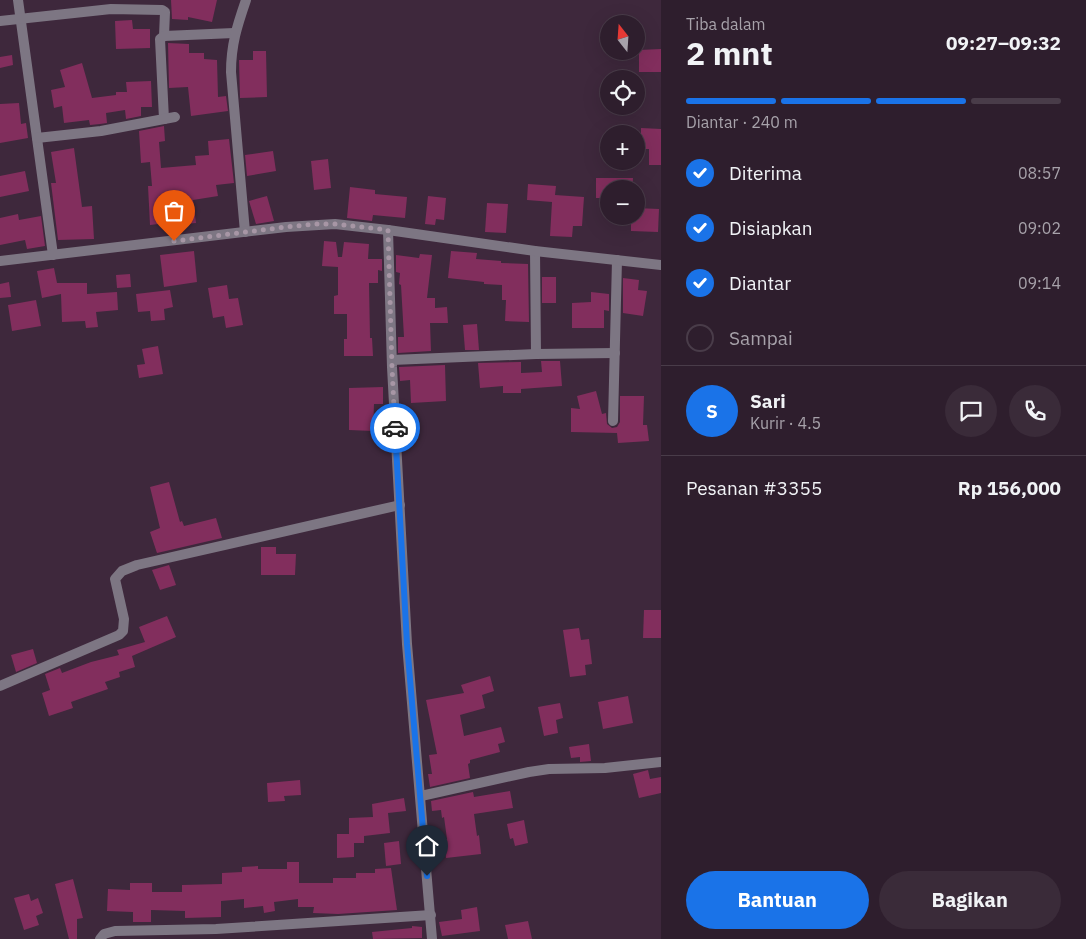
<!DOCTYPE html>
<html lang="id">
<meta charset="utf-8">
<style>
:root{--surface:#2e1e2d;--page:#3a2b39;--text:#f1f3f6;--muted:#a7a2aa;--line:#493c49;--accent:#1a73e8}
body{margin:0;font-family:"IBM Plex Sans",sans-serif;background:var(--page);color:var(--text);height:100vh;display:flex;flex-direction:column;font-size:19px;white-space:nowrap}
*{box-sizing:border-box;margin:0}
p{font-size:16px;color:var(--muted)}
.icon{flex:none;width:28px;height:28px;fill:none;stroke:currentColor;stroke-width:2;stroke-linecap:round;stroke-linejoin:round}
.map{position:relative;flex:1;overflow:hidden}
.details{display:flex;flex-direction:column;background:var(--surface);width:425px}
.details>*{flex:none}
.needle{width:32px;rotate:343deg}
.tools{position:absolute;left:600px;top:15px;display:grid;gap:10px}
.tools a{display:grid;place-items:center;width:45px;height:45px;border-radius:50%;background:var(--surface);box-shadow:0 5px 20px #0002,0 0 0 1px var(--line);font-size:25px}
.pin{position:absolute;display:grid;place-items:center;width:42px;height:42px;color:#fff;margin:-51px -21px;border-radius:50% 50% 50% 0;rotate:-45deg;box-shadow:0 0 5px #0007}
.pin .icon{rotate:45deg}
.courier{position:absolute;display:grid;place-items:center;width:50px;height:50px;margin:-25px;border:4px solid #1a73e8;border-radius:50%;background:#fff;color:#222;box-shadow:0 1px 6px #0007}
.overview em{font-style:normal;font-weight:700}
.overview div{display:flex;flex-direction:column-reverse}
.overview{display:flex;align-items:center;justify-content:space-between;height:85px;padding:0 25px}
h1{font-size:32px;font-weight:700;line-height:38px}
.bar{display:grid;grid-template-columns:repeat(4,1fr);gap:8px 5px;align-content:center;height:60px;padding:0 25px}
.bar i{height:6px;border-radius:4px;background:var(--line)}
.bar .on{background:var(--accent)}
.bar p{grid-column:span 4}
.line{display:flex;align-items:center;gap:12px;padding:0 25px;border-top:1px solid var(--line)}
.line div{flex:1}
.round{display:grid;place-items:center;flex:none;width:52px;height:52px;border-radius:26px;background:var(--page)}
ol{padding:0 25px;list-style:none}
li{display:flex;align-items:center;gap:15px;height:55px}
li p{margin-inline-start:auto}
li .icon{padding:5px;border-radius:50%;background:var(--accent);color:#fff;stroke-width:4}
li:last-child{color:var(--muted)}
li i{width:28px;height:28px;border:2px solid var(--line);border-radius:50%}
.cta{display:flex;gap:10px;margin-top:auto;padding:10px 25px}
.cta a{flex:1;height:58px;border-radius:30px;background:var(--accent);color:#fff;font-size:20px;font-weight:700;line-height:58px;text-align:center}
.cta a+a{background:var(--page);color:var(--text)}
main{display:flex;flex:1;min-height:0}
.map>svg:first-child{display:block}
.building{fill:#822e5d}
.lines{fill:none;stroke-linecap:round;stroke-linejoin:round}
.minor{stroke:#7d7683;stroke-width:10}
.tertiary{stroke:#7d7683;stroke-width:10}
.done{stroke:#a796a5;stroke-width:5;stroke-dasharray:0 9}
.route{stroke:#1a73e8;stroke-width:6}
</style>
<main>
<div class="map">
<svg width="661" height="939" viewBox="0 0 661 939">
<rect width="100%" height="100%" fill="#3e283c"/>
<!-- building -->
<g class="building">
<path d="M171 0H217L212 22 188 17V20L172 19Z"/>
<path d="M132 20 133 29H150V48L116 49 115 21Z"/>
<path d="M168 43 189 44V53H204V59L217 60 218 97 226 96 228 111 191 116 188 87 169 88Z"/>
<path d="M661 49V72H639V50Z"/>
<path d="M253 51H266L267 97 240 98 239 60H253Z"/>
<path d="M12 55 13 65 0 68V57Z"/>
<path d="M82 63 92 98 116 95V92H127L126 82 151 81 152 107H141V116L126 119 125 110 106 113 107 123 100 124 90 125 89 120 64 123 62 106 54 108 51 90 65 87 60 70Z"/>
<path d="M19 103 21 124 26 123 28 138 0 143V104Z"/>
<path d="M164 126 165 141 159 142 161 168 196 165 195 156 209 155 208 141 229 139 234 183 216 185 218 196 193 200 196 223 175 225V222L150 225 148 186H152L150 162 141 163 139 131Z"/>
<path d="M641 128 661 129V165H649V149H641Z"/>
<path d="M74 148 82 207 92 206 94 239 58 240 51 183H56L51 152Z"/>
<path d="M273 151 276 171 247 176 245 155Z"/>
<path d="M328 159 331 188 314 190 311 161Z"/>
<path d="M25 171 29 191 0 197V176Z"/>
<path d="M596 178H633L632 189H609V198H596Z"/>
<path d="M528 184 556 186 555 195 584 197 582 226H573L572 237 550 236 552 202 527 200Z"/>
<path d="M350 187 375 190V194L407 197 405 218 373 215 372 221 347 218Z"/>
<path d="M267 196 274 221 256 224 249 201Z"/>
<path d="M428 196 446 198 444 220 436 219 435 225 425 224Z"/>
<path d="M487 203 508 204 506 233 485 232Z"/>
<path d="M636 208 659 209 658 232 631 231V216H636Z"/>
<path d="M18 214 19 220 41 216 45 246 27 249 25 240 0 245V218Z"/>
<path d="M324 241 336 242 338 257H342L344 242 369 244 368 259H382V271L378 270V283H369L370 338H372L373 356H344V339H347V314H334V296L338 295V267L322 266Z"/>
<path d="M194 251 197 282 164 287 160 255Z"/>
<path d="M451 251 477 253 476 259 501 261V263L528 264 529 322 505 321 506 300H502V285L484 284V282L448 278Z"/>
<path d="M420 254 432 255 427 298H435V308L447 307 448 323H430L431 351 398 353V337H404L401 285 399 284 400 273 396 272V255L419 258Z"/>
<path d="M54 268 57 283H87V294L117 292 118 310 96 312 98 327 86 328 85 321 62 322 61 294 42 298 37 271Z"/>
<path d="M130 274 131 287 117 288 116 275Z"/>
<rect x="542" y="277" width="14" height="26"/>
<path d="M623 278 639 280 638 290 647 291 643 316 623 313Z"/>
<path d="M9 282 11 297 0 298V284Z"/>
<path d="M227 285 229 299 238 298 243 325 226 328 224 316 213 318 208 288Z"/>
<path d="M170 290 173 307 164 309 165 320 151 321 150 311 138 312 136 294Z"/>
<path d="M591 292 609 294V311L604 310V328H572V303L591 302Z"/>
<path d="M36 300 41 326 12 331 8 305Z"/>
<path d="M477 324 479 350H465L463 325Z"/>
<path d="M158 346 163 374 139 378 137 365 145 364 142 349Z"/>
<path d="M541 361H560L562 386 521 389V393H503V386L480 388 478 363 521 362V373L542 372Z"/>
<path d="M445 365 446 401 411 403 410 380 400 381 399 367Z"/>
<path d="M383 387V404H374L373 431 349 430V388Z"/>
<path d="M596 391 602 414 606 413 607 424 612 428 617 427 620 422V396H644L643 425H647L649 441 618 443 617 433 571 432V408L580 409 577 396Z"/>
<path d="M169 482 180 522 182 521 184 526 216 518 222 538 157 553 150 532 160 528 150 487Z"/>
<path d="M261 547H276V554H296L295 575H261Z"/>
<path d="M169 565 176 585 160 590 152 570Z"/>
<path d="M644 610H661V638H643Z"/>
<path d="M167 616 176 637 132 656 135 667 119 672 120 677 105 682 108 689 71 702 73 708 49 716 42 693 50 690 45 674 60 668 62 673 91 662 119 655 117 650 145 642 139 627Z"/>
<path d="M579 628 581 640 589 639 592 664 585 665 586 675 570 677 563 630Z"/>
<path d="M33 649 37 663 16 672 11 655Z"/>
<path d="M490 676 494 691 482 695 485 708 460 715 464 736 501 727 505 742 498 744 500 752 470 760V763L468 764 470 778 430 787 428 774H432L429 755 437 754 426 700 464 693 461 685Z"/>
<path d="M628 696 633 723 603 729 598 702Z"/>
<path d="M560 703 563 718 556 720 558 733 544 736 538 707Z"/>
<path d="M589 744 591 761 580 762V757L571 758 569 747Z"/>
<path d="M648 770 650 779 661 777V793L639 798 633 774Z"/>
<path d="M300 780 301 795 284 796 285 801 268 802 267 783Z"/>
<path d="M510 791 513 808 474 814 477 836 479 835 481 854 446 858 444 839H447L444 817 442 818 441 810 432 811 431 801 473 792 474 797Z"/>
<path d="M404 798 406 811 388 813 390 833 364 836V843H354V857L337 858V834H349V818L373 817 372 804Z"/>
<path d="M524 820 528 843 515 846 513 838 510 839 507 824Z"/>
<path d="M399 841 401 864 386 866 384 843Z"/>
<path d="M287 862H299V883H333V878H356V873H375V869L391 868 397 910 338 914 313 913 314 907H298V899L274 902 275 911 264 913 263 906 244 908V899L221 901V917L185 918V911L151 910V922H133V912L107 911 108 889 130 890V883H152V892H182V885L222 884V873L242 872V867L258 866V869H287Z"/>
<path d="M73 879 83 918 77 919V939H69L55 884Z"/>
<path d="M29 894 31 901 38 898 43 913 36 916 39 925 24 930 14 898Z"/>
<path d="M477 907 480 931 442 936 439 922 462 919 461 910Z"/>
<path d="M528 921 532 939H508L505 925Z"/>
<path d="M412 926 422 927V938L373 939 372 932 412 928Z"/>
</g>
<g class="lines">
<!-- minor -->
<g class="minor">
<path d="M18 0 53 255"/>
<path d="M0 21 111 9 162 10 165 12 164 36 160 39 164 119 101 131 37 138"/>
<path d="M164 36 234 33"/>
<path d="M164 119 175 117"/>
<path d="M388 230 392 367 407 644 432 939"/>
<path d="M245 232 231 72C231 45 237 26 246 0"/>
<path d="M535 251 536 354"/>
<path d="M392 360 536 354 615 353"/>
<path d="M613 421 617 260"/>
<path d="M0 686 119 635 123 631 124 619 115 579 122 571 137 565 400 505"/>
<path d="M421 796 529 772 549 769 605 768 661 762"/>
<path d="M100 939 104 934 115 931 216 929 431 915"/>
</g>
<!-- tertiary -->
<path class="tertiary" d="M0 261 286 227 335 224 388 230 535 251 661 265"/>
</g>
<g class="lines">
<!-- done -->
<path class="done" d="M174 241 286 227 317 224H336L388 230 392 367 395 428"/>
<!-- route -->
<path class="route" d="M395 428 407 644 427 876"/>
</g>
</svg>
<div class="tools">
<a><svg class="needle" viewBox="-14 -14 28 28"><path d="M0-13l5 13h-10z" fill="#e53935"/><path d="M0 13l5-13h-10z" fill="#a7a2aa"/></svg></a>
<a><svg class="icon" aria-label="locate" viewBox="0 0 24 24"><circle cx="12" cy="12" r="6"/><path d="M12 2v4M12 18v4M2 12h4M18 12h4"/></svg></a>
<a>+</a>
<a>−</a>
</div>
<div class="pin" style="left:174px;top:241px;background:#ea580c"><svg class="icon" aria-label="bag" viewBox="0 0 24 24"><path d="M5 8h14l-1 12H6zM9 8a3 3 0 0 1 6 0"/></svg></div>
<div class="pin" style="left:427px;top:876px;background:#1f2937"><svg class="icon" aria-label="home" viewBox="0 0 24 24"><path d="M3 11l9-7 9 7M6 9v11h12V9"/></svg></div>
<div class="courier" style="left:395px;top:428px"><svg class="icon" aria-label="car" viewBox="0 0 24 24"><path d="M5 17H2v-5l4-1 3-4h7l3 4 3 1v5h-3M9 17h6M6 11h13"/><circle cx="7" cy="17" r="2"/><circle cx="17" cy="17" r="2"/></svg></div>
</div>
<section class="details">
<div class="overview"><div><h1>2 mnt</h1><p>Tiba dalam</p></div><em>09:27–09:32</em></div>
<div class="bar"><i class="on"></i><i class="on"></i><i class="on"></i><i></i><p>Diantar · 240 m</p></div>
<ol>
<li><svg class="icon" aria-label="check" viewBox="0 0 24 24"><path d="M5 12l5 5 9-10"/></svg>Diterima<p>08:57</p></li>
<li><svg class="icon" aria-label="check" viewBox="0 0 24 24"><path d="M5 12l5 5 9-10"/></svg>Disiapkan<p>09:02</p></li>
<li><svg class="icon" aria-label="check" viewBox="0 0 24 24"><path d="M5 12l5 5 9-10"/></svg>Diantar<p>09:14</p></li>
<li><i></i>Sampai</li>
</ol>
<div class="line" style="height:90px"><b class="round" style="background:var(--accent);color:#fff">S</b><div><b>Sari</b><p>Kurir · 4.5</p></div><a class="round"><svg class="icon" aria-label="chat" viewBox="0 0 24 24"><path d="M4 5h16v11H9l-5 4z"/></svg></a><a class="round"><svg class="icon" aria-label="phone" viewBox="0 0 24 24"><path d="M5 4h4l2 5-3 2q2 4 5 5l2-3 5 2v4C11 20 4 13 5 4z"/></svg></a></div>
<div class="line" style="height:65px"><div>Pesanan #3355</div><b>Rp 156,000</b></div>
<div class="cta"><a>Bantuan</a><a>Bagikan</a></div>
</section>
</main>
